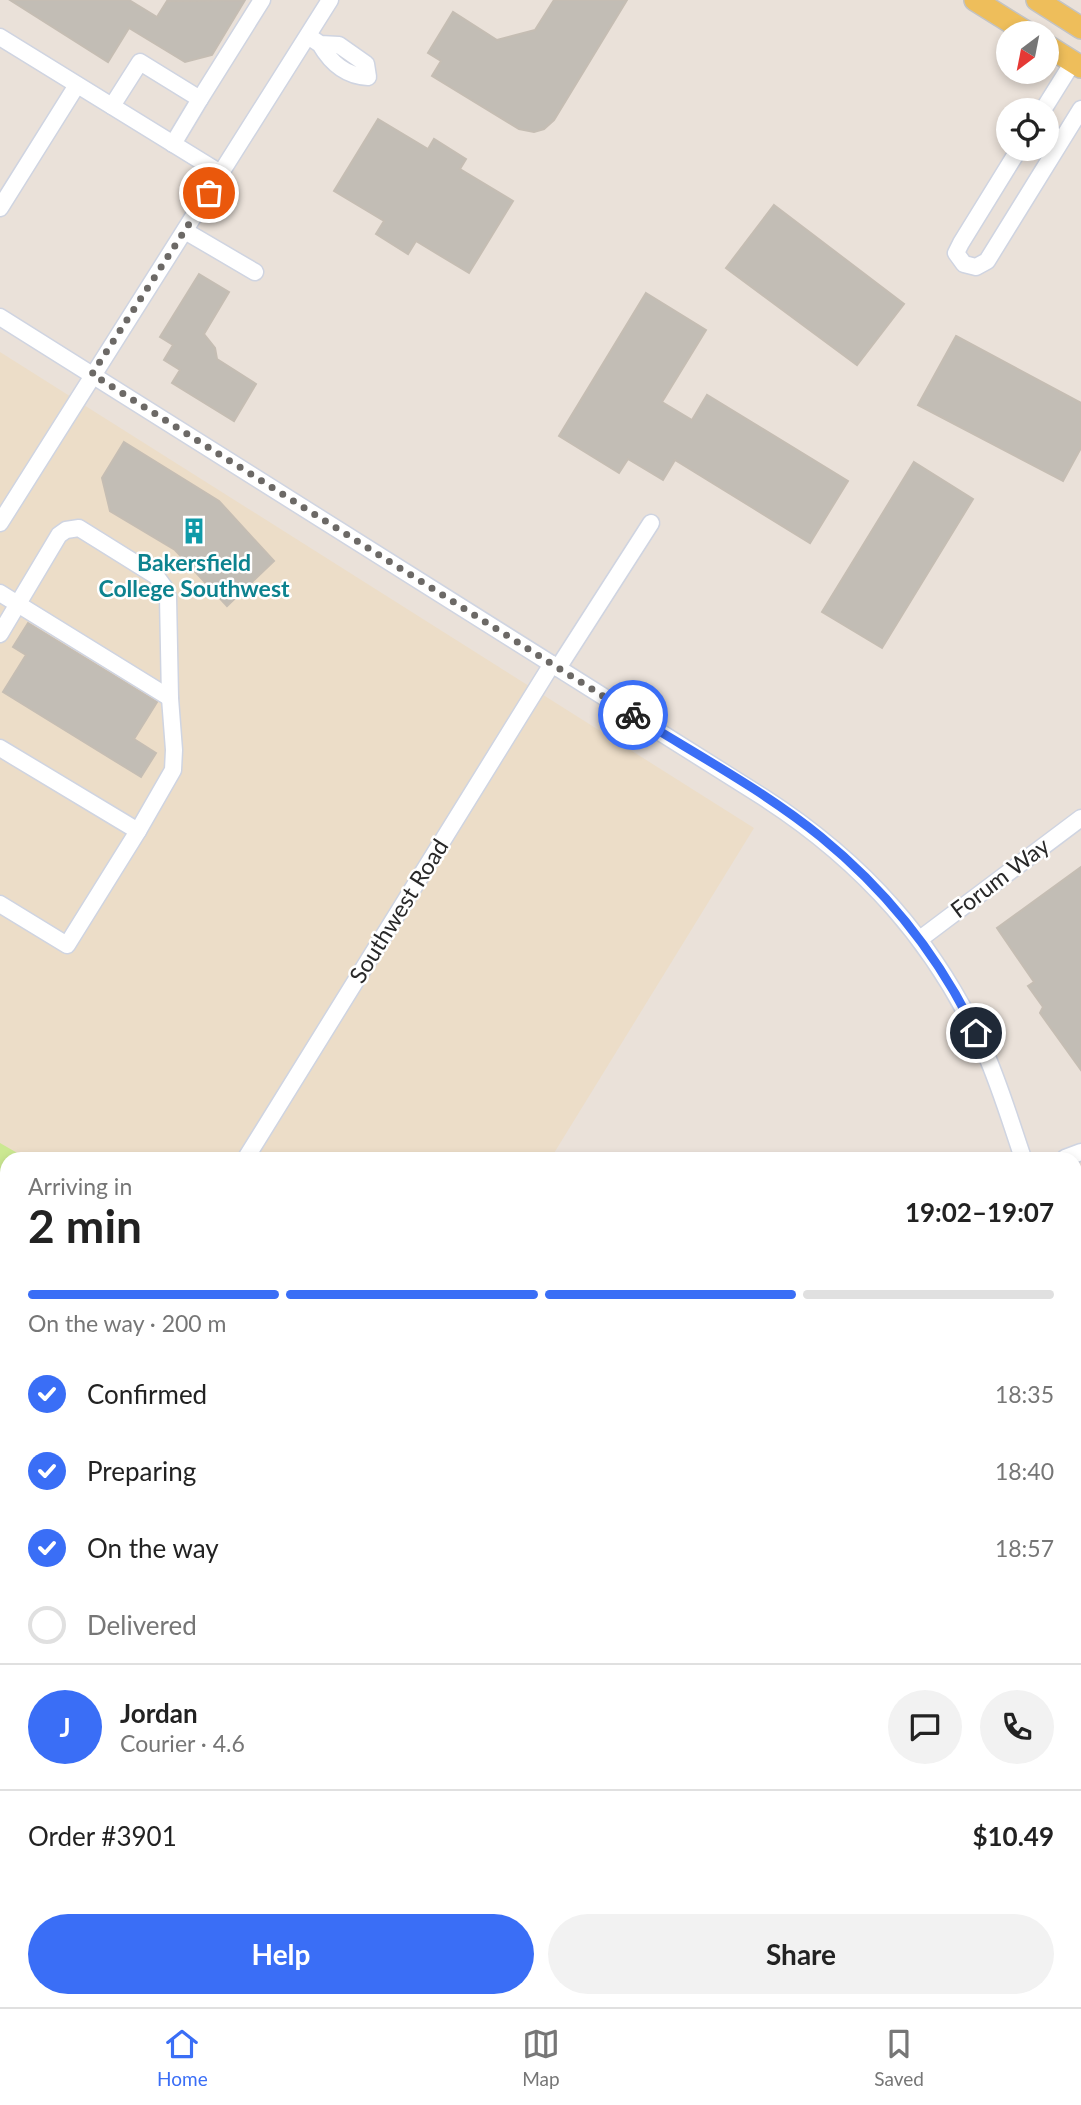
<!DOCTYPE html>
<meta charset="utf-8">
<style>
:root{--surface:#fff;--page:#f2f2f2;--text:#222;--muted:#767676;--line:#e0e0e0;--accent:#3a6ef6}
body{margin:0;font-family:Lato,sans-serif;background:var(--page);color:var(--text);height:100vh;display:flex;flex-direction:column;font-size:26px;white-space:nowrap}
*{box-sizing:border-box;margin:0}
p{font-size:23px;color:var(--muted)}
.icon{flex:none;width:38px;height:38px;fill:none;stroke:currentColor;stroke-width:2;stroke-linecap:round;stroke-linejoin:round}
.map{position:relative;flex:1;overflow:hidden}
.panel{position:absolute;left:0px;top:1152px;width:1082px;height:856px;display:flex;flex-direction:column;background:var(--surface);border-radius:21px 21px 0 0;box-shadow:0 4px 10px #0003}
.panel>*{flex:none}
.needle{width:46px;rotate:212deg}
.tools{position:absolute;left:996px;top:21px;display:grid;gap:14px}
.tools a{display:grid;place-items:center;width:63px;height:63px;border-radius:50%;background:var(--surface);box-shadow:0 4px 10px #0003;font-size:35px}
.pin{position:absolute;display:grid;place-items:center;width:60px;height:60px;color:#fff;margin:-30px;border:4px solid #fff;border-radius:50%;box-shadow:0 2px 7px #0007}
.courier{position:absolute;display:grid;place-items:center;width:70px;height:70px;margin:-35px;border:5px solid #3a6ef6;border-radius:50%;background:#fff;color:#222;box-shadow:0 2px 9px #0007}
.headline em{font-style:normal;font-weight:700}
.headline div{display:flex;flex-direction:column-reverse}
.headline{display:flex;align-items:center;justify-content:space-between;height:119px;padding:0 28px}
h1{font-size:46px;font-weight:700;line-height:52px}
.bar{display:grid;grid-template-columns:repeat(4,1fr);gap:10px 7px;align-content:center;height:84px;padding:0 28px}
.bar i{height:9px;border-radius:5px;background:var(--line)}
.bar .on{background:var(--accent)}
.bar p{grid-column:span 4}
.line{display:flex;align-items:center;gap:18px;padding:0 28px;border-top:2px solid var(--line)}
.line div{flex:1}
.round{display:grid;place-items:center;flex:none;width:74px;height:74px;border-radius:37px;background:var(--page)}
ol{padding:0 28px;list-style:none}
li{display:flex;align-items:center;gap:21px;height:77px}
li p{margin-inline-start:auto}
li .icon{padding:7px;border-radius:50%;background:var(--accent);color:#fff;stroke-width:4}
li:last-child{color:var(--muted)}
li i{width:38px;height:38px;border:4px solid var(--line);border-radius:50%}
.cta{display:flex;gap:14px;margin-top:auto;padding:14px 28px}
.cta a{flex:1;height:80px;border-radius:42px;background:var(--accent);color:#fff;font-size:28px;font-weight:700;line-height:80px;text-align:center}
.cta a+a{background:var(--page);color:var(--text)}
.tabs{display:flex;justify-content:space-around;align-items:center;height:98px;border-top:2px solid var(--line);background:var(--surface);font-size:19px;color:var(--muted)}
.tabs a{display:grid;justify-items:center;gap:4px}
.tabs .on{color:var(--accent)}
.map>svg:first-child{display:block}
.education{fill:#ecddc8}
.pitch{fill:#cbe891}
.building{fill:#c2bdb5;stroke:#c5bdb3;stroke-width:2}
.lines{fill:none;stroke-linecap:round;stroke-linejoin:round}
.minor-casing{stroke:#cfd4e1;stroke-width:19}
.major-casing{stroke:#c3c3c3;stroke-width:24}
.minor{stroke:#fff;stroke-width:16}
.major{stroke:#eebe5b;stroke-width:21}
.done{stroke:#6c6966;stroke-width:7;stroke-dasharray:0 12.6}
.route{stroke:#3a6ef6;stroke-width:9}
.labels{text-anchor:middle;stroke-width:5;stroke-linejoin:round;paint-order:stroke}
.culture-label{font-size:23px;font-weight:bold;fill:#0d838f;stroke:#fff}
.street-label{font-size:23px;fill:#282828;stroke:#fff}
</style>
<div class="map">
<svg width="1081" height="2007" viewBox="0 0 1081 2007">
<rect width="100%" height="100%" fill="#eae1d9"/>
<!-- education -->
<path class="education" d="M0 352 754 828 551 1158H7V2000H33L29 2007H0Z"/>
<!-- pitch -->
<path class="pitch" d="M0 1143 26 1158H7V1352L0 1355Z"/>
<!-- building -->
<g class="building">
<path d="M10 0H129L157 17 167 1 245 0 212 55 185 62 129 28 108 62Z"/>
<path d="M554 0H627L554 120 544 129 534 132 519 129 432 76 441 61 428 53 453 12 497 40 535 30Z"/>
<path d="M378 119 428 149 434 139 466 159 460 169 513 201 469 273 416 241 408 254 376 234 384 221 334 191Z"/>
<path d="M774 205 904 304 857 365 726 268Z"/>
<path d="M199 274 229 292 204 334 215 348 217 359 256 384 234 421 172 383 180 370 164 360 173 345 160 337Z"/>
<path d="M646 293 706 330 662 402 692 420 707 395 848 481 810 543 675 460 663 480 628 459 619 473 559 436Z"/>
<path d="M956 336 1081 403V448L1063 481 918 405Z"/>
<path d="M124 442 219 501 274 561 227 606 175 550 110 511 102 478Z"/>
<path d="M914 462 973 499 882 648 822 612Z"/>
<path d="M28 623 157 702 134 739 156 753 141 777 3 692 26 655 13 647Z"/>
<path d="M1081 867V1070L1040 1013 1043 1007 1028 986 1034 982 997 928Z"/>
</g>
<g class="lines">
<!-- minor casing -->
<g class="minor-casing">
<g id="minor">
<path d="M308 36 320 44 339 45 366 64 368 77C345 76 331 63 320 44"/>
<path d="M0 37 222 174"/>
<path d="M112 106 140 62 200 99 262 0"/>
<path d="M1043 110 1073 62"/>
<path d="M173 144 200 99"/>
<path d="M1019 149 961 243 956 253 964 264 976 267 987 261 1081 109"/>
<path d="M0 208 77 85"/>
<path d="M185 231 255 272"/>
<path d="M0 317 763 797C864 862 936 943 985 1052 1000 1086 1011 1123 1023 1158"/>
<path d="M0 523 330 0"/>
<path d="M0 593 170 698"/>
<path d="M0 634 59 535 66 530 79 528 156 576 164 587 168 597 170 698 174 750 173 770 138 831 0 748"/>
<path d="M558 668 651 523"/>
<path d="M0 904 67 945 138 831"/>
<path d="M920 939 1081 818"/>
<path d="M246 1158 552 664"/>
<path d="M1065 1158 1081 1152"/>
<path d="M1074 1267 1081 1264"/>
<path d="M1074 1311 1081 1328"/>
<path d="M0 1482 7 1486"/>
<path d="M0 1556 7 1545"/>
<path d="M1074 1884 1081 1888"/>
<path d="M337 2000 347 2007"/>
<path d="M794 2000 802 2007"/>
<path d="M886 2000 898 2007"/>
<path d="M916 2007 920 2000"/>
</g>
</g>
<!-- major casing -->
<g class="major-casing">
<g id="major">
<path d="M975 0 1028 33"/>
<path d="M1037 0 1081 28"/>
<path d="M1046 45 1081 67"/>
</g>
</g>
<!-- minor -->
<use href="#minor" class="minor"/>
<!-- major -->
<use href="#major" class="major"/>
</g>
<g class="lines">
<!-- done -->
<path class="done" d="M209 193 92 374 633 715"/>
<!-- route -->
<path class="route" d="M633 715C694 753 766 792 821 837 887 891 939 956 976 1033"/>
</g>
<!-- icons -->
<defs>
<g id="building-bare" transform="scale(2.1)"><path d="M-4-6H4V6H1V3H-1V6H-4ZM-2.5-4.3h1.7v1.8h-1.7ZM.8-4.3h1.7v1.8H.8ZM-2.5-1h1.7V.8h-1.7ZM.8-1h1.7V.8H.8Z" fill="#0f9aa8" stroke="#fff" stroke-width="2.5" paint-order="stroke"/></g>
</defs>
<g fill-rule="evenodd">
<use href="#building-bare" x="194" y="531"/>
</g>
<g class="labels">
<!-- culture labels -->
<g class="culture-label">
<text x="194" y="571">Bakersfield<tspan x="194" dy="26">College Southwest</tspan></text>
</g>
<!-- street labels -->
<g class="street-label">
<text transform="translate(1000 878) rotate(-37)" y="8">Forum Way</text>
<text transform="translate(399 911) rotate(-58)" y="8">Southwest Road</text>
</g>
</g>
</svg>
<div class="tools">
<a><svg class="needle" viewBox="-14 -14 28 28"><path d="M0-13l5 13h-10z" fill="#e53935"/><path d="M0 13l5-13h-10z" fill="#767676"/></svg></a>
<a><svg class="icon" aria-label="locate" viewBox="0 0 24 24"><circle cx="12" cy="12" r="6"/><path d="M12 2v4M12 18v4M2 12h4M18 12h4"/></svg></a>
</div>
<div class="pin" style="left:209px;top:193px;background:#ea580c"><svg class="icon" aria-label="bag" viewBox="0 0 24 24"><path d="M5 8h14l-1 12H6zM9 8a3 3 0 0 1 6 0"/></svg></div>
<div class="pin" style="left:976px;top:1033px;background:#1f2937"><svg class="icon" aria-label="home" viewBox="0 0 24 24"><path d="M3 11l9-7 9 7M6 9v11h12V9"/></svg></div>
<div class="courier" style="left:633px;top:715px"><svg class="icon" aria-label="bike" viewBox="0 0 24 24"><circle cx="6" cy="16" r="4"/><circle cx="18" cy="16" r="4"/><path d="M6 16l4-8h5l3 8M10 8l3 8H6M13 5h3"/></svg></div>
<section class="panel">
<div class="headline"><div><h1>2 min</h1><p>Arriving in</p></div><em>19:02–19:07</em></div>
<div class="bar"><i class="on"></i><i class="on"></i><i class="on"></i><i></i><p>On the way · 200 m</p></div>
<ol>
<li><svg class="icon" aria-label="check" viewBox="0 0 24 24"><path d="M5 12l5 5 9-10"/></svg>Confirmed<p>18:35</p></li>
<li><svg class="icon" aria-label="check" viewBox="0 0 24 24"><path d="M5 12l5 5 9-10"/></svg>Preparing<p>18:40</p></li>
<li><svg class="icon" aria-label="check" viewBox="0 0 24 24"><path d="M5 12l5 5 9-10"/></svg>On the way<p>18:57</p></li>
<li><i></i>Delivered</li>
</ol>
<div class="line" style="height:126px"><b class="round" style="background:var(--accent);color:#fff">J</b><div><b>Jordan</b><p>Courier · 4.6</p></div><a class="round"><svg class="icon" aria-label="chat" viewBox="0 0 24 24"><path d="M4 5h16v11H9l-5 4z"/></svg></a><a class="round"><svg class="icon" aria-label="phone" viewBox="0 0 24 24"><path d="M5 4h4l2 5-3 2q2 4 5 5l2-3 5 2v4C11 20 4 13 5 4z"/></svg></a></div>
<div class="line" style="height:91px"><div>Order #3901</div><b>$10.49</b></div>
<div class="cta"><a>Help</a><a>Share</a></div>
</section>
</div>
<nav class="tabs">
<a class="on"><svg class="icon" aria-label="home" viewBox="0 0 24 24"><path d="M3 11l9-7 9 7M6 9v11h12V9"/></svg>Home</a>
<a><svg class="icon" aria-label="map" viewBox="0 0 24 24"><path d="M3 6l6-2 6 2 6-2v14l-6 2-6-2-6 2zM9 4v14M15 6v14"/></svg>Map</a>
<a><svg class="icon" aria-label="saved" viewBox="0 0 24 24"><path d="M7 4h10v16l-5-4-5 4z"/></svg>Saved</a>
</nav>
